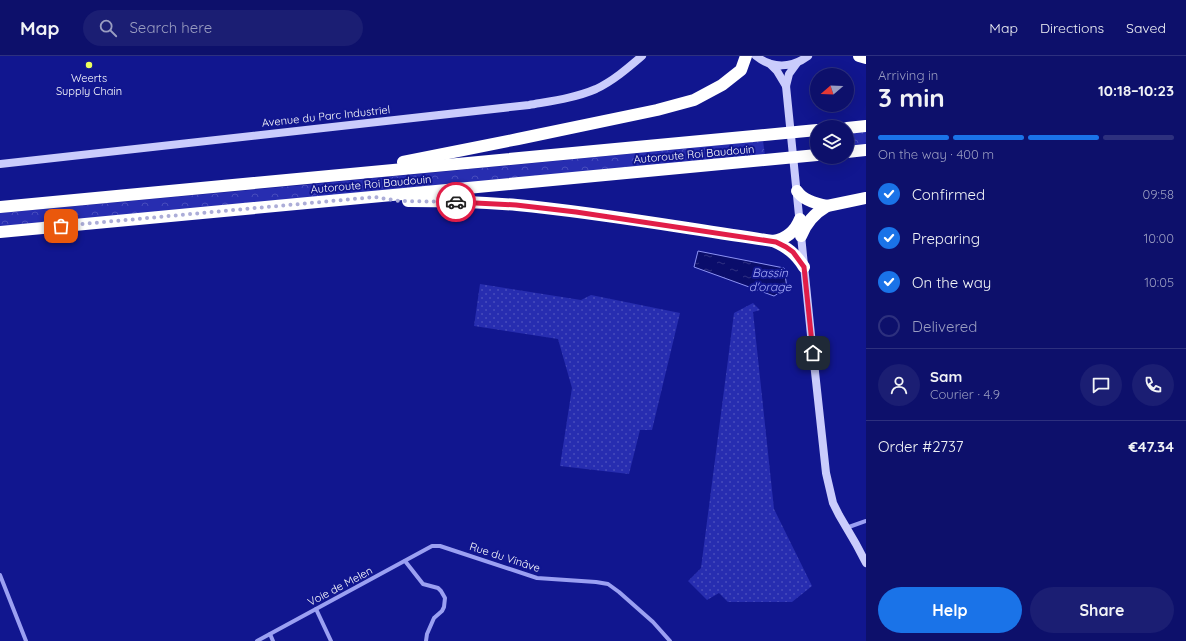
<!DOCTYPE html>
<meta charset="utf-8">
<style>
:root{--surface:#0d106b;--page:#1b1e73;--text:#f1f3f6;--muted:#9a9dc1;--line:#2d307e;--accent:#1a73e8}
body{margin:0;font-family:Quicksand,sans-serif;background:var(--page);color:var(--text);height:100vh;display:flex;flex-direction:column;font-size:15px;white-space:nowrap}
*{box-sizing:border-box;margin:0}
p{font-size:13px;color:var(--muted)}
.icon{flex:none;width:22px;height:22px;fill:none;stroke:currentColor;stroke-width:2;stroke-linecap:round;stroke-linejoin:round}
.map{position:relative;flex:1;overflow:hidden}
.panel{display:flex;flex-direction:column;background:var(--surface);width:320px}
.panel>*{flex:none}
.needle{width:26px;rotate:251deg}
.controls{position:absolute;left:810px;top:12px;display:grid;gap:8px}
.controls a{display:grid;place-items:center;width:44px;height:44px;border-radius:50%;background:var(--surface);box-shadow:0 4px 16px #0002,0 0 0 1px var(--line);font-size:20px}
.pin{position:absolute;display:grid;place-items:center;width:34px;height:34px;color:#fff;margin:-17px;border-radius:8px;box-shadow:0 2px 6px #0006}
.courier{position:absolute;display:grid;place-items:center;width:40px;height:40px;margin:-20px;border:3px solid #e11d48;border-radius:50%;background:#fff;color:#222;box-shadow:0 1px 5px #0007}
.head em{font-style:normal;font-weight:700}
.head div{display:flex;flex-direction:column-reverse}
.head{display:flex;align-items:center;justify-content:space-between;height:68px;padding:0 12px}
h1{font-size:26px;font-weight:700;line-height:30px}
.bar{display:grid;grid-template-columns:repeat(4,1fr);gap:6px 4px;align-content:center;height:48px;padding:0 12px}
.bar i{height:5px;border-radius:3px;background:var(--line)}
.bar .selected{background:var(--accent)}
.bar p{grid-column:span 4}
.line{display:flex;align-items:center;gap:10px;padding:0 12px;border-top:1px solid var(--line)}
.line div{flex:1}
.round{display:grid;place-items:center;flex:none;width:42px;height:42px;border-radius:21px;background:var(--page)}
ol{padding:0 12px;list-style:none}
li{display:flex;align-items:center;gap:12px;height:44px}
li p{margin-inline-start:auto}
li .icon{padding:4px;border-radius:50%;background:var(--accent);color:#fff;stroke-width:4}
li:last-child{color:var(--muted)}
li i{width:22px;height:22px;border:2px solid var(--line);border-radius:50%}
.action{display:flex;gap:8px;margin-top:auto;padding:8px 12px}
.action a{flex:1;height:46px;border-radius:24px;background:var(--accent);color:#fff;font-size:16px;font-weight:700;line-height:46px;text-align:center}
.action a+a{background:var(--page);color:var(--text)}
header{display:flex;align-items:center;gap:24px;box-sizing:border-box;height:56px;padding:0 20px;background:var(--surface);border-bottom:1px solid var(--line)}
header strong{font-size:19px}
nav{display:flex;gap:22px;margin-inline-start:auto;font-size:14px}
.search{width:280px;height:36px;background:var(--page);display:flex;align-items:center;gap:10px;box-sizing:border-box;padding:0 14px;border-radius:22px;color:var(--muted);font-size:15px}
main{display:flex;flex:1;min-height:0}
.map>svg:first-child{display:block}
.grass{fill:url(#grass-dots)}
.forest{fill:url(#forest-crowns)}
.water{fill:url(#water-ripples);stroke:#8d93f5}
.lines{fill:none;stroke-linecap:round;stroke-linejoin:round}
.street{stroke:#9ba0f2;stroke-width:4}
.secondary{stroke:#caccfc;stroke-width:8}
.highway{stroke:#fff;stroke-width:12}
.done{stroke:#acadd8;stroke-width:4;stroke-dasharray:0 7.2}
.route{stroke:#e11d48;stroke-width:5}
.poi-dot{fill:#ecff5c;stroke:#11168f;stroke-width:1.5}
.labels{text-anchor:middle;stroke-width:4;stroke-linejoin:round;paint-order:stroke}
.poi-label{font-size:11px;fill:#fff;stroke:#11168f}
.street-label{font-size:11px;fill:#fff;stroke:#11168f}
.water-label{font-size:12px;font-style:italic;fill:#a7acf9;stroke:#11168f}
</style>
<header>
<strong>Map</strong>
<div class="search"><svg class="icon" aria-label="search" viewBox="0 0 24 24"><circle cx="10" cy="10" r="6"/><path d="M15 15l6 6"/></svg>Search here</div>
<nav><a>Map</a><a>Directions</a><a>Saved</a></nav>
</header>
<main>
<div class="map">
<svg width="866" height="585" viewBox="0 0 866 585">
<defs>
<pattern id="grass-dots" width="8" height="8" patternUnits="userSpaceOnUse"><rect width="8" height="8" fill="#272db0"/><path d="M2 2h.1M6 6h.1" fill="none" stroke="#474cbc" stroke-width="1.8" stroke-linecap="round"/></pattern>
<pattern id="forest-crowns" width="20" height="18" patternUnits="userSpaceOnUse"><rect width="20" height="18" fill="#272db0"/><path d="M2 6a3 3 0 1 1 6 0M12 15a3 3 0 1 1 6 0" fill="none" stroke="#474cbc"/></pattern>
<pattern id="water-ripples" width="26" height="14" patternUnits="userSpaceOnUse"><rect width="26" height="14" fill="#0a0d6b"/><path d="M2 4q2-2 4 0t4 0M15 11q2-2 4 0t4 0" fill="none" stroke="#2f3181"/></pattern>
</defs>
<rect width="100%" height="100%" fill="#11168f"/>
<!-- grass -->
<g class="grass">
<path d="M480 228 581 244 591 239 680 257 652 374H640L629 418 560 410 572 332 558 283 474 270Z"/>
<path d="M753 247 760 254 753 256 774 453 812 530 792 546H728L719 537 707 544 688 525 701 512 734 257Z"/>
</g>
<!-- forest -->
<g class="forest">
<path d="M866 75V90L847 92V77Z"/>
<path d="M763 85 765 99 0 171V157L293 130Z"/>
</g>
<!-- water -->
<path class="water" d="M698 195 784 212 787 232 774 240 694 211Z"/>
<g class="lines">
<!-- street -->
<g class="street">
<path d="M846 472 866 465"/>
<path d="M405 505 423 528 438 532 441 535 445 542 444 551 442 555 434 562 427 578 426 585"/>
<path d="M0 519 26 585"/>
<path d="M316 553 331 585"/>
<path d="M270 578 273 585"/>
<path d="M257 585 432 490H440L537 522 596 526 608 528 619 536 653 566 670 585"/>
</g>
<!-- secondary -->
<g class="secondary">
<path d="M756 0C772 13 792 12 808 0"/>
<path d="M797 7 789 18 786 30 811 279 826 417 833 447 839 459 856 488 866 507"/>
<path d="M770 8 777 15 786 30"/>
<path d="M0 108 529 49C551 45 575 42 596 33 613 25 628 12 642 0"/>
</g>
<!-- highway -->
<g class="highway">
<path d="M859 0 866 2"/>
<path d="M847 72 866 70"/>
<path d="M847 96 866 94"/>
<path d="M403 106 518 83 657 54 694 44 722 29 741 14 746 0"/>
<path d="M797 135C803 144 817 148 827 150"/>
<path d="M408 145C444 145 481 146 517 149 603 157 688 173 773 185 787 191 796 198 804 211"/>
<path d="M0 151 817 74"/>
<path d="M0 176 817 99"/>
<path d="M801 180C806 167 815 157 827 150L866 142"/>
<path d="M773 185C786 183 795 176 800 163"/>
</g>
</g>
<g class="lines">
<!-- done -->
<path class="done" d="M61 170 375 141 399 145 456 146"/>
<!-- route -->
<path class="route" d="M456 146 516 149 576 156 776 186 786 191 793 196 804 211 813 297"/>
</g>
<!-- markers -->
<circle class="poi-dot" cx="89" cy="9" r="4"/>
<g class="labels">
<!-- poi labels -->
<g class="poi-label">
<text x="89" y="26">Weerts<tspan x="89" dy="13">Supply Chain</tspan></text>
</g>
<!-- street labels -->
<g class="street-label">
<text transform="translate(326 60) rotate(-6)" y="4">Avenue du Parc Industriel</text>
<text transform="translate(694 98) rotate(-5)" y="4">Autoroute Roi Baudouin</text>
<text transform="translate(371 128) rotate(-5)" y="4">Autoroute Roi Baudouin</text>
<text transform="translate(505 501) rotate(18)" y="4">Rue du Vinâve</text>
<text transform="translate(340 530) rotate(-28)" y="4">Voie de Melen</text>
</g>
<!-- water labels -->
<g class="water-label">
<text x="770" y="221">Bassin<tspan x="770" dy="14">d'orage</tspan></text>
</g>
</g>
</svg>
<div class="controls">
<a><svg class="needle" viewBox="-14 -14 28 28"><path d="M0-13l5 13h-10z" fill="#e53935"/><path d="M0 13l5-13h-10z" fill="#9a9dc1"/></svg></a>
<a><svg class="icon" aria-label="layers" viewBox="0 0 24 24"><path d="M12 4l9 5-9 5-9-5zM3 14l9 5 9-5"/></svg></a>
</div>
<div class="pin" style="left:61px;top:170px;background:#ea580c"><svg class="icon" aria-label="bag" viewBox="0 0 24 24"><path d="M5 8h14l-1 12H6zM9 8a3 3 0 0 1 6 0"/></svg></div>
<div class="pin" style="left:813px;top:297px;background:#1f2937"><svg class="icon" aria-label="home" viewBox="0 0 24 24"><path d="M3 11l9-7 9 7M6 9v11h12V9"/></svg></div>
<div class="courier" style="left:456px;top:146px"><svg class="icon" aria-label="car" viewBox="0 0 24 24"><path d="M5 17H2v-5l4-1 3-4h7l3 4 3 1v5h-3M9 17h6M6 11h13"/><circle cx="7" cy="17" r="2"/><circle cx="17" cy="17" r="2"/></svg></div>
</div>
<section class="panel">
<div class="head"><div><h1>3 min</h1><p>Arriving in</p></div><em>10:18–10:23</em></div>
<div class="bar"><i class="selected"></i><i class="selected"></i><i class="selected"></i><i></i><p>On the way · 400 m</p></div>
<ol>
<li><svg class="icon" aria-label="check" viewBox="0 0 24 24"><path d="M5 12l5 5 9-10"/></svg>Confirmed<p>09:58</p></li>
<li><svg class="icon" aria-label="check" viewBox="0 0 24 24"><path d="M5 12l5 5 9-10"/></svg>Preparing<p>10:00</p></li>
<li><svg class="icon" aria-label="check" viewBox="0 0 24 24"><path d="M5 12l5 5 9-10"/></svg>On the way<p>10:05</p></li>
<li><i></i>Delivered</li>
</ol>
<div class="line" style="height:72px"><a class="round"><svg class="icon" aria-label="person" viewBox="0 0 24 24"><circle cx="12" cy="8" r="4"/><path d="M4 21q1-7 8-7t8 7"/></svg></a><div><b>Sam</b><p>Courier · 4.9</p></div><a class="round"><svg class="icon" aria-label="chat" viewBox="0 0 24 24"><path d="M4 5h16v11H9l-5 4z"/></svg></a><a class="round"><svg class="icon" aria-label="phone" viewBox="0 0 24 24"><path d="M5 4h4l2 5-3 2q2 4 5 5l2-3 5 2v4C11 20 4 13 5 4z"/></svg></a></div>
<div class="line" style="height:52px"><div>Order #2737</div><b>€47.34</b></div>
<div class="action"><a>Help</a><a>Share</a></div>
</section>
</main>
